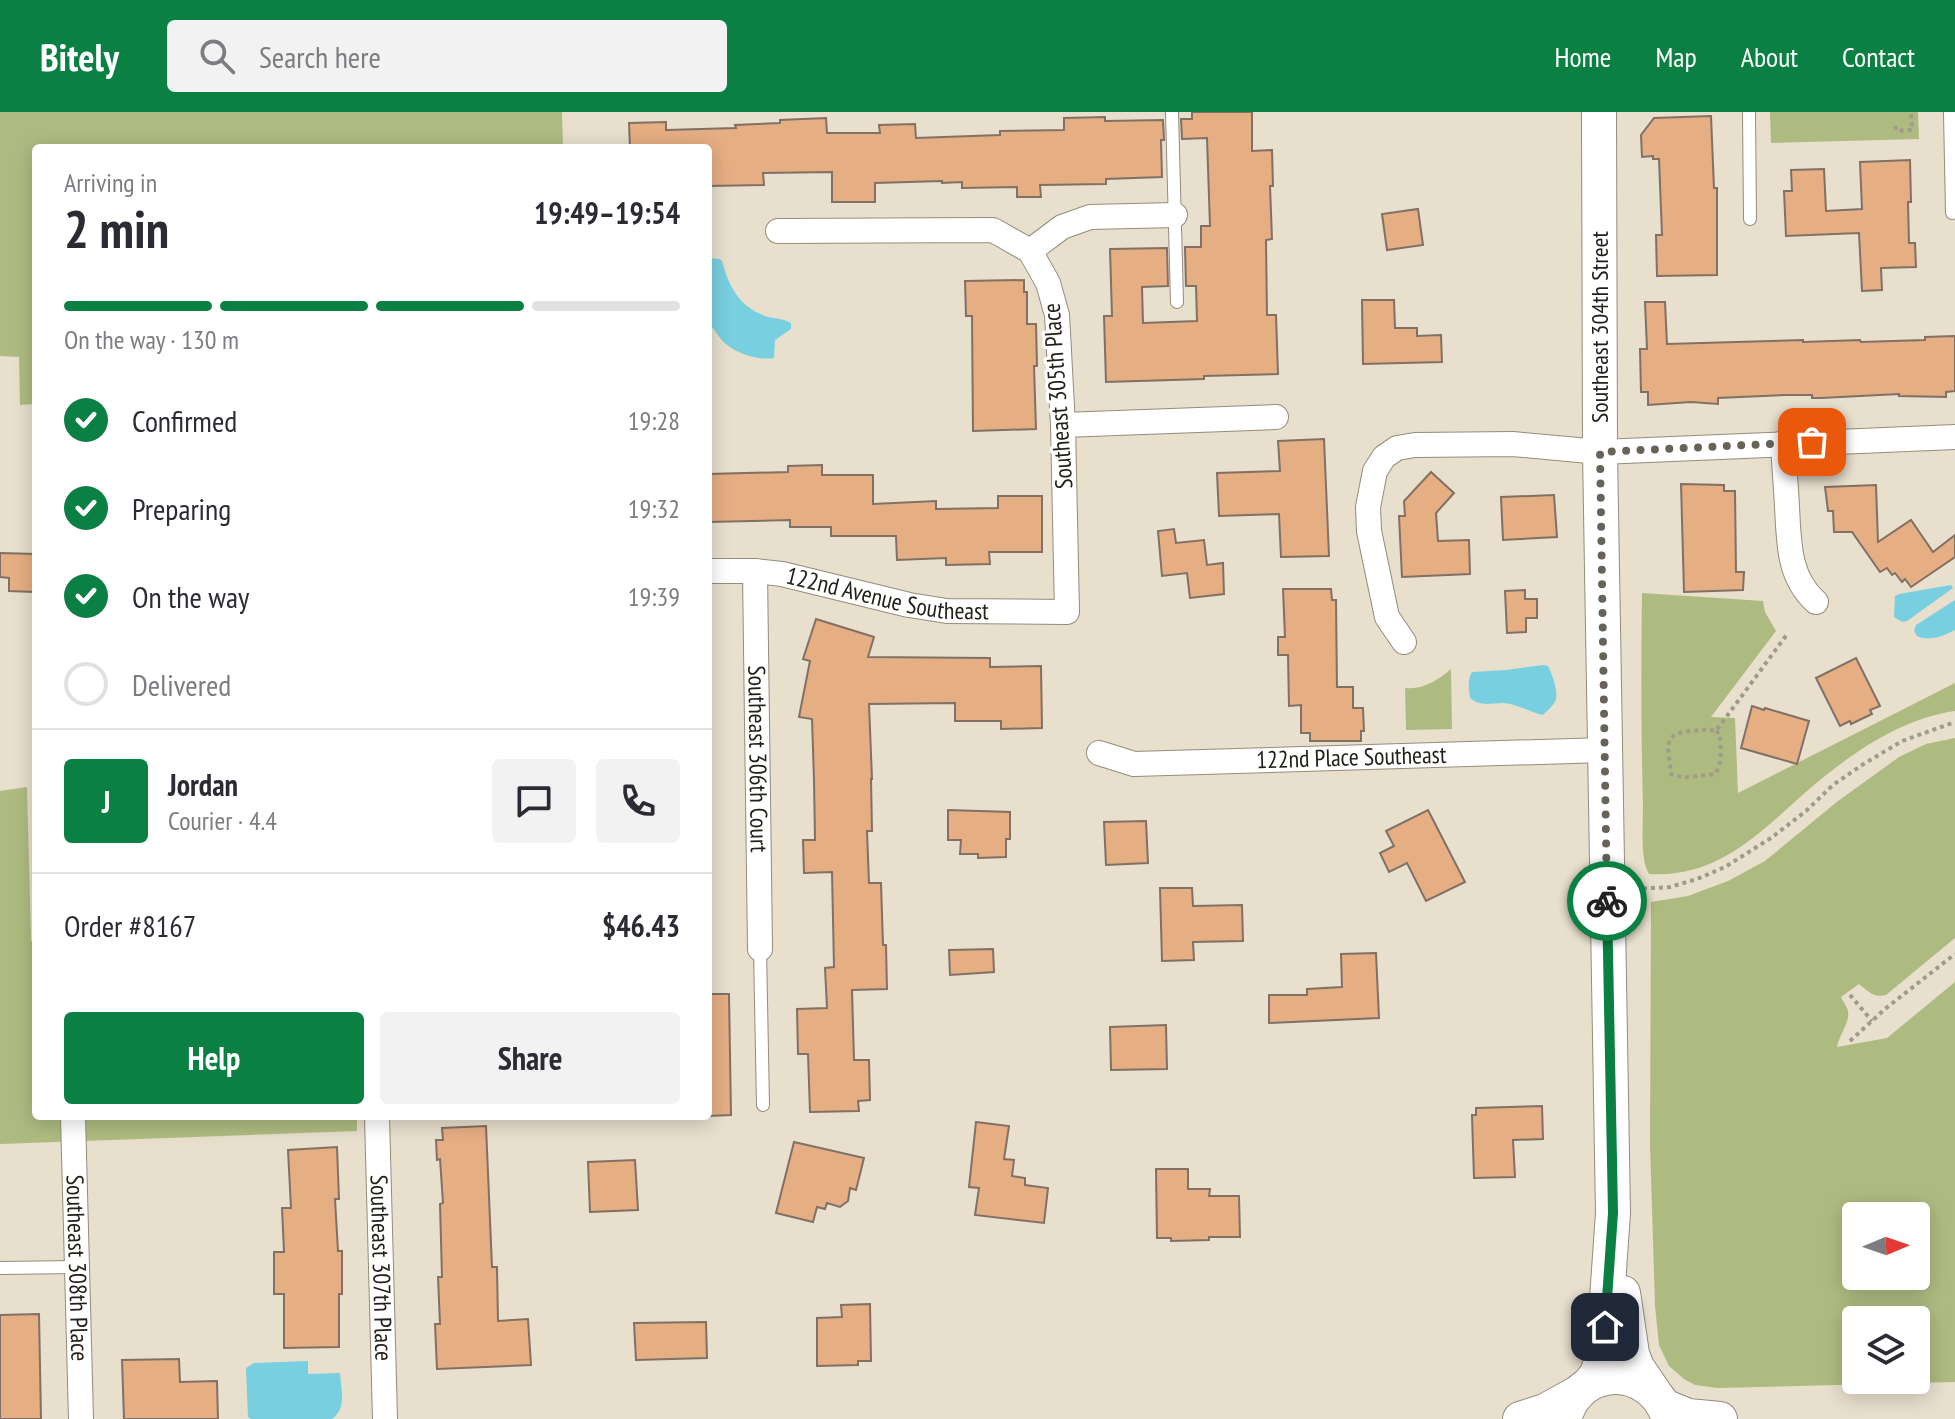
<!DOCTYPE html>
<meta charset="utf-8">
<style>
:root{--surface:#fff;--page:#f2f2f3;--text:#2b2b33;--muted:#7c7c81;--line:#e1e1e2;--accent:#0b8043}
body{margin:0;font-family:"PT Sans Narrow",sans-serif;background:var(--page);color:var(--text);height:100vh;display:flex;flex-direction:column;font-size:30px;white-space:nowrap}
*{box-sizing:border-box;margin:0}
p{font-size:26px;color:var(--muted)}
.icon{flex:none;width:44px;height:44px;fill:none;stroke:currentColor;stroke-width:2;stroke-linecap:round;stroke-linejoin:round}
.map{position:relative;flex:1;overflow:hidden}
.drawer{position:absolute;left:32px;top:32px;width:680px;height:976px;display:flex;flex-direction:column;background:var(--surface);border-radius:8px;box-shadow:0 4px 20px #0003}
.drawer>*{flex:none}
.needle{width:52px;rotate:88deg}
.tools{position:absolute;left:1842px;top:1090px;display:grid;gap:16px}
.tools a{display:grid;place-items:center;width:88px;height:88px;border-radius:8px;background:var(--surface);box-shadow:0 4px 20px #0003;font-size:40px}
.pin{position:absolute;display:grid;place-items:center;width:68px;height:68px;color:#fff;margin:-34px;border-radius:16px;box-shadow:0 4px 12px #0006}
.courier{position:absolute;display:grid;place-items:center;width:80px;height:80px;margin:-40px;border:6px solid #0b8043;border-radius:50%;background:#fff;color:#222;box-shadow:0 2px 10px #0007}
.head em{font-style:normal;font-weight:700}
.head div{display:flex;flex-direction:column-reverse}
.head{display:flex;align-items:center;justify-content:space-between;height:136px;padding:0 32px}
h1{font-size:52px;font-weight:700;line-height:60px}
.bar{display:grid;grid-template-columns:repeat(4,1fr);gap:12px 8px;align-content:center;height:96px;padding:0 32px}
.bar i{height:10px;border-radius:6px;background:var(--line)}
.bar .active{background:var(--accent)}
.bar p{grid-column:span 4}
.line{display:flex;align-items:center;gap:20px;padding:0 32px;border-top:2px solid var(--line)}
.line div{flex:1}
.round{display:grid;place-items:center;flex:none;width:84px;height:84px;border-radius:8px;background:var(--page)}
ol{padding:0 32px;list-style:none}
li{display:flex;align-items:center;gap:24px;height:88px}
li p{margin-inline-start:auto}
li .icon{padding:8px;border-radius:50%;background:var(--accent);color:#fff;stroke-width:4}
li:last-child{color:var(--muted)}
li i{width:44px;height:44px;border:4px solid var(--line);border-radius:50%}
.cta{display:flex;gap:16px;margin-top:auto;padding:16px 32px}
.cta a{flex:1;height:92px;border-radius:8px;background:var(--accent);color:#fff;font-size:32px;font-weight:700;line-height:92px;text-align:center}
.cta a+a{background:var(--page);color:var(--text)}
header{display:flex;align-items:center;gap:48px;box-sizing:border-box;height:112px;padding:0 40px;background:var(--accent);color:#fff}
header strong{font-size:38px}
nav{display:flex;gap:44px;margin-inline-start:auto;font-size:28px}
.search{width:560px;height:72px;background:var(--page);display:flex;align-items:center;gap:20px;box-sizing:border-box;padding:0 28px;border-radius:8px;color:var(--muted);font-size:30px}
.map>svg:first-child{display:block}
.green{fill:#aebb80;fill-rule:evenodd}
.water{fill:#78cfdf}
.building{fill:#e6ae83;stroke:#807065;stroke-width:2}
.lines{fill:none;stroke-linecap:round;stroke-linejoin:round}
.lane-casing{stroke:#948c7c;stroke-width:14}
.street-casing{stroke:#948c7c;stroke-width:26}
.secondary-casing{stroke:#948c7c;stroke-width:36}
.path{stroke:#a19a8c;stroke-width:4;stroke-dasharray:4 4;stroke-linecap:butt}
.lane{stroke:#fff;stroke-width:12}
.street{stroke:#fff;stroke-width:24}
.secondary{stroke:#fff;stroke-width:34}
.done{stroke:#686358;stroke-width:8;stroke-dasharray:0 14.4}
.route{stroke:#0b8043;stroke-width:10}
.labels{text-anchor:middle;stroke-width:6;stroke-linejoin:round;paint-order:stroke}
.street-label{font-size:24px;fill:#232019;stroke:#fff}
</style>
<header>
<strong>Bitely</strong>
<div class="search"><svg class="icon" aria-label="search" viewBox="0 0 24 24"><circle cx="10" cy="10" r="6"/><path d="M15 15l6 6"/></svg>Search here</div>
<nav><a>Home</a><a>Map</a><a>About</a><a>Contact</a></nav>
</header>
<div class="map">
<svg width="1955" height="1307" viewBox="0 0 1955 1307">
<rect width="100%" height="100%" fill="#e8dfcd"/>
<!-- green -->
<g class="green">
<path d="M0 0H562L563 36H36V292L20 293 19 245 0 244Z"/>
<path d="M1770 0H1918L1919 27 1771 31Z"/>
<path d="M1642 481 1763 489 1765 500 1776 519 1711 605 1735 606 1738 681 1955 571V599C1908 606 1867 631 1830 660 1773 704 1729 767 1649 762 1640 748 1643 712 1643 694 1641 623 1641 552 1642 481Z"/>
<path d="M1451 557 1452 617 1406 618 1405 576C1423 578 1438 568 1451 557Z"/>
<path d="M1955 626V826L1886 883C1873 886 1869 880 1859 872L1841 885C1843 890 1847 894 1848 899 1850 911 1839 923 1837 935L1887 926 1955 870V1270L1718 1276 1695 1273 1684 1267 1669 1254 1659 1233 1655 1194 1650 1031 1651 790 1688 784 1728 769 1765 749 1838 689 1899 645 1926 632ZM1856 1104H1916V1164H1856ZM1856 1208H1916V1268H1856Z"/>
<path d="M27 675 31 829H36V1004H357V1019L0 1032V679Z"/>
</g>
<!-- water -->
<g class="water">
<path d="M708 146 720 147 722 149C729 175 739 194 765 204 774 207 783 206 791 211V217L775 228 774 246C758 249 731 240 721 227 716 221 715 217 708 212Z"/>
<path d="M1951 473 1953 476 1907 509 1902 510 1894 505 1895 484 1899 482Z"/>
<path d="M1955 488V518C1943 524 1930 530 1917 524L1914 519 1916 513Z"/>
<path d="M1543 553 1548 554C1552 562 1558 578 1556 587 1555 592 1547 599 1543 603 1530 600 1517 592 1503 591 1490 591 1481 595 1470 586 1469 578 1467 568 1472 560L1506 558Z"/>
<path d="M308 1249V1262L340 1261C341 1278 347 1296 332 1307H251L248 1305 246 1256 254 1251Z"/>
</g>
<!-- building -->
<g class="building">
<path d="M1192 0H1252V39L1272 38 1273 74H1270L1272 127 1266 128 1267 203H1276L1278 262 1204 264V267L1106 270 1104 204H1112L1110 137 1167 136 1168 174 1142 175 1143 211 1197 209 1196 174H1186L1185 135H1201V114H1210L1207 26 1182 27 1181 7H1192Z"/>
<path d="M1711 4 1714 76H1717V163L1657 164 1656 123H1662L1659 47H1653V44L1642 45 1641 23 1654 6Z"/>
<path d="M1105 5V9L1163 8 1164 28H1161L1162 65 1106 67V72L1040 73 1041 85H1017V75L962 76V70L942 71V69L875 71V90H832V60L763 61 764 73 708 74V36H630L629 11 666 10V18L736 16 735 13 780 11V8L826 6 827 21H880L879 13 915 12 916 26 1000 23V19L1064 18V6Z"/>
<path d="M1910 48 1911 90H1908L1909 131H1915L1916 155 1881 156 1882 178 1862 179 1859 121 1786 124 1784 79H1792L1791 58 1824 57 1826 99 1862 97 1860 50Z"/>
<path d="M1418 97 1423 133 1387 138 1382 102Z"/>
<path d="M1024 168V180H1027V212H1036L1037 254H1034L1036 317 973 319 972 204H966L965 169Z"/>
<path d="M1362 188H1394L1395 216H1417V224L1441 223 1442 250 1363 252Z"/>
<path d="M1645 190H1665L1667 232 1803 228V230L1860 228 1861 230 1925 228V225L1955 224V279L1946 280V285L1899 284V282L1821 286H1812V283H1785L1718 286V292L1691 290 1648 293V280H1641L1640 237H1647Z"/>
<path d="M1324 327 1329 444 1281 445 1279 402 1219 404 1217 361 1280 359 1278 329Z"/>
<path d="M822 353V363H873V392L936 389V397L998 396V384H1042V440H989L990 452 946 453V446L897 448 896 424H831V415H790V408L708 410V362L788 360V354Z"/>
<path d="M1431 360 1454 381 1436 401 1438 429 1469 428 1470 462 1402 465 1399 404H1405L1404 389Z"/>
<path d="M1681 372 1724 373V379H1735L1736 460H1744L1743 478 1684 480Z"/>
<path d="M1876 373 1878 430 1911 408 1933 440 1955 423V445L1911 475 1905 467 1902 470 1895 461 1892 463 1887 456 1880 460 1852 420H1834L1833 399H1828L1825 375Z"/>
<path d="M1554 383 1557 425 1503 428 1501 385Z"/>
<path d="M1174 417 1176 431 1204 428 1207 453 1223 451 1224 482 1190 486 1187 461 1162 464 1158 419Z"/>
<path d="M0 441 36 442 34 480 9 479V466L0 465Z"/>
<path d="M1283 477H1331L1332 488H1336L1337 575H1353V596H1363L1364 619H1361V629H1310V621H1301V593L1289 594 1288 543H1278V525H1285Z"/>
<path d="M1525 478V487H1537V506H1526V520L1507 521 1505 479Z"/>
<path d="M816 507 874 525 868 545 990 546V555L1041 554 1042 616 1001 617V609H955V591L869 592 872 667H871L872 719H867L869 771H881L883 833H886L887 877 852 878 854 948H869L870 988 858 989 859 999 810 1000 808 942H798L797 897 827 896 825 856 834 855 832 760 804 761 803 728H815L814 668 812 607 799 605 810 549 803 547Z"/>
<path d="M1856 546 1880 594 1870 598 1872 602 1851 612 1850 609 1840 614 1816 566Z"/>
<path d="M1752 594 1764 598 1765 596 1809 609 1797 652 1741 636Z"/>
<path d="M948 698 1010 700V727H1006V745L978 746V742H960L961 728H948Z"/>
<path d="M1428 698 1465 770 1426 789 1407 751 1389 760 1380 741 1394 734 1386 719Z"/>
<path d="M1146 709 1148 751 1106 753 1104 710Z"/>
<path d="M1160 776H1192L1193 794 1242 793 1243 829 1193 830 1194 848 1162 849Z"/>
<path d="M993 837 994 860 950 863 949 838Z"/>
<path d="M1376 841 1379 906 1269 911V883H1307V877L1342 875 1341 842Z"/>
<path d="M708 882H729L731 1003 708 1004Z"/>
<path d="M1166 913 1167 957 1111 958 1110 915Z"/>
<path d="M1542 994 1543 1027 1513 1028 1515 1065 1474 1066 1472 1003H1476V996Z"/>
<path d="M976 1010 1009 1014 1004 1047 1014 1048 1012 1064 1025 1066V1073L1048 1076 1044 1111 975 1103 979 1076 969 1075Z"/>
<path d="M486 1014 492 1155H497L498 1209 528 1207 531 1253 437 1257 435 1212H440L438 1165H442L440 1092 443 1091 440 1047 437 1048 436 1028H443L442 1016Z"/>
<path d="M794 1030 864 1046 856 1078 850 1076 848 1089 840 1095 827 1091 825 1097 817 1095 813 1110 776 1101Z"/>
<path d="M337 1035 339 1087H335L338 1139H342V1182H339V1235L284 1236V1182H274V1140H284L282 1096H291L288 1038Z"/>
<path d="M635 1048 638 1098 590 1100 588 1050Z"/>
<path d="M1156 1057H1188V1077H1210L1209 1084H1239L1240 1125H1209V1128L1171 1129V1126H1157Z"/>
<path d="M870 1192 871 1249H858V1253L817 1254V1206L842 1205 841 1193Z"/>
<path d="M39 1202 41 1307H0V1203Z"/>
<path d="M706 1210 707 1246 636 1248 634 1211Z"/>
<path d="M179 1247 180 1270 217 1269 218 1307H124L122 1248Z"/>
</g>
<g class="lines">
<!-- lane casing -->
<g class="lane-casing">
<g id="lane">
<path d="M1172 0 1177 190"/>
<path d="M1749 0 1750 107"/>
<path d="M1950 0 1952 101"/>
<path d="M760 837 763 993"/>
<path d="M0 1156 77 1155"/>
</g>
</g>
<!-- street casing -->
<g class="street-casing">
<g id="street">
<path d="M1030 139 1062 115 1090 105 1175 103"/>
<path d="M1063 313 1276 305"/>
<path d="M1783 331C1784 353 1786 374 1787 395 1789 430 1788 465 1816 490"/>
<path id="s1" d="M708 459H755L782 462 909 493 947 499 1067 500 1063 313 1057 203 1048 171 1030 139 993 118 778 119"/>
<path id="s2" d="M755 459 760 837"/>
<path d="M1404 530 1387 505 1369 419 1368 395 1375 359 1384 345 1397 336 1415 333 1513 332 1600 340 1955 325"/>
<path id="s3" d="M1099 641 1134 652 1605 638"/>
<path id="s4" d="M73 1004 81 1307"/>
<path id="s5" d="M377 1004 385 1307"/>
</g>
</g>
<!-- secondary casing -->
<g class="secondary-casing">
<g id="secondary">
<path d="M1623 1181 1632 1242 1637 1255 1654 1280"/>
<path d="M1590 1271 1597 1262 1603 1244 1613 1101 1600 340 1599 0"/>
<path d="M1666 1295 1688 1304 1720 1307"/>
<path d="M1520 1307 1545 1299 1576 1282"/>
<path d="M1564 1307C1580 1250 1652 1252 1669 1307"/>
</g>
</g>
<!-- path -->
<g class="path">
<path d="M1895 14 1897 19 1912 18 1911 0"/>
<path d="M1716 619 1720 622C1720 635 1723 652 1715 662 1701 663 1683 668 1671 662 1669 638 1660 622 1690 619 1699 618 1707 617 1716 619L1788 521"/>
<path d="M1635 777 1670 775 1697 767 1725 755 1771 726 1806 699 1833 673 1862 653 1902 629 1955 610"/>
<path d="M1850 883 1872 909"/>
<path d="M1850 929 1885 897 1955 842"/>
</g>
<!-- lane -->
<use href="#lane" class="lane"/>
<!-- street -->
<use href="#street" class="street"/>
<!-- secondary -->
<use href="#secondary" class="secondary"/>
</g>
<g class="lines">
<!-- done -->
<path class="done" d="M1607 789 1600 340 1812 330"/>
<!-- route -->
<path class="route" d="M1605 1215 1613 1101 1607 789"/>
</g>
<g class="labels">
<!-- street labels -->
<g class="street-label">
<text transform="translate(1600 215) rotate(-90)" y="8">Southeast 304th Street</text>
<text transform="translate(1058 284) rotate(-94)" y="8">Southeast 305th Place</text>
<text dy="8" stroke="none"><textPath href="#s1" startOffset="182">122nd Avenue Southeast</textPath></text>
<text dy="8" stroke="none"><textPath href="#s3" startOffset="254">122nd Place Southeast</textPath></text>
<text dy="8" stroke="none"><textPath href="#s2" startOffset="188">Southeast 306th Court</textPath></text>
<text dy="8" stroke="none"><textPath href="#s4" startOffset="152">Southeast 308th Place</textPath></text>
<text dy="8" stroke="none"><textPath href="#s5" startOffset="152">Southeast 307th Place</textPath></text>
</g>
</g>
</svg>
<div class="tools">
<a><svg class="needle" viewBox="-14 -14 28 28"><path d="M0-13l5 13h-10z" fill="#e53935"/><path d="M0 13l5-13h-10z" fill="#7c7c81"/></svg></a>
<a><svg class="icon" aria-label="layers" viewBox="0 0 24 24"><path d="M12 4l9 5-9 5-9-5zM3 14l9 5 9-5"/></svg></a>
</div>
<div class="pin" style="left:1812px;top:330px;background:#ea580c"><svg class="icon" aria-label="bag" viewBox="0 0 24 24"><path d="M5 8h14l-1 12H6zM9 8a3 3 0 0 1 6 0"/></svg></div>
<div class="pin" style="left:1605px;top:1215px;background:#1f2937"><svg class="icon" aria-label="home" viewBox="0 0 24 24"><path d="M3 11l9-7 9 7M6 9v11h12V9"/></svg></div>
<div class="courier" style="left:1607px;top:789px"><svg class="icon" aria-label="bike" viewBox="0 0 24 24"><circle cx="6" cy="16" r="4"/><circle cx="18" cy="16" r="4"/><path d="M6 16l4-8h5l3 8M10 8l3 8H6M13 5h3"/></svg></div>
<section class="drawer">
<div class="head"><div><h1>2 min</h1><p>Arriving in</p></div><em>19:49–19:54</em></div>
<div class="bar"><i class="active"></i><i class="active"></i><i class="active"></i><i></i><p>On the way · 130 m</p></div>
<ol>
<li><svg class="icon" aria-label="check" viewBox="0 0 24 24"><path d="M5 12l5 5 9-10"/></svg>Confirmed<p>19:28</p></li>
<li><svg class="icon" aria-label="check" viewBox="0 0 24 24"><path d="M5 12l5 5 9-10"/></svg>Preparing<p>19:32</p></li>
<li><svg class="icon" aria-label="check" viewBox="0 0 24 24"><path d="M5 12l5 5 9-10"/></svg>On the way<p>19:39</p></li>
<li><i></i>Delivered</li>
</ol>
<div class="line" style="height:144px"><b class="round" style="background:var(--accent);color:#fff">J</b><div><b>Jordan</b><p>Courier · 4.4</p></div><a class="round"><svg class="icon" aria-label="chat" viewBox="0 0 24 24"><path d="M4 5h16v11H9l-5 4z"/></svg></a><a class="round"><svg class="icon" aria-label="phone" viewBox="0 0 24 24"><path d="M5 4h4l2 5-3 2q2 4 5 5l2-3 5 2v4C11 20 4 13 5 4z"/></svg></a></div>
<div class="line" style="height:104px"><div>Order #8167</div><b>$46.43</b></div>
<div class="cta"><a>Help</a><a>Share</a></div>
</section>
</div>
